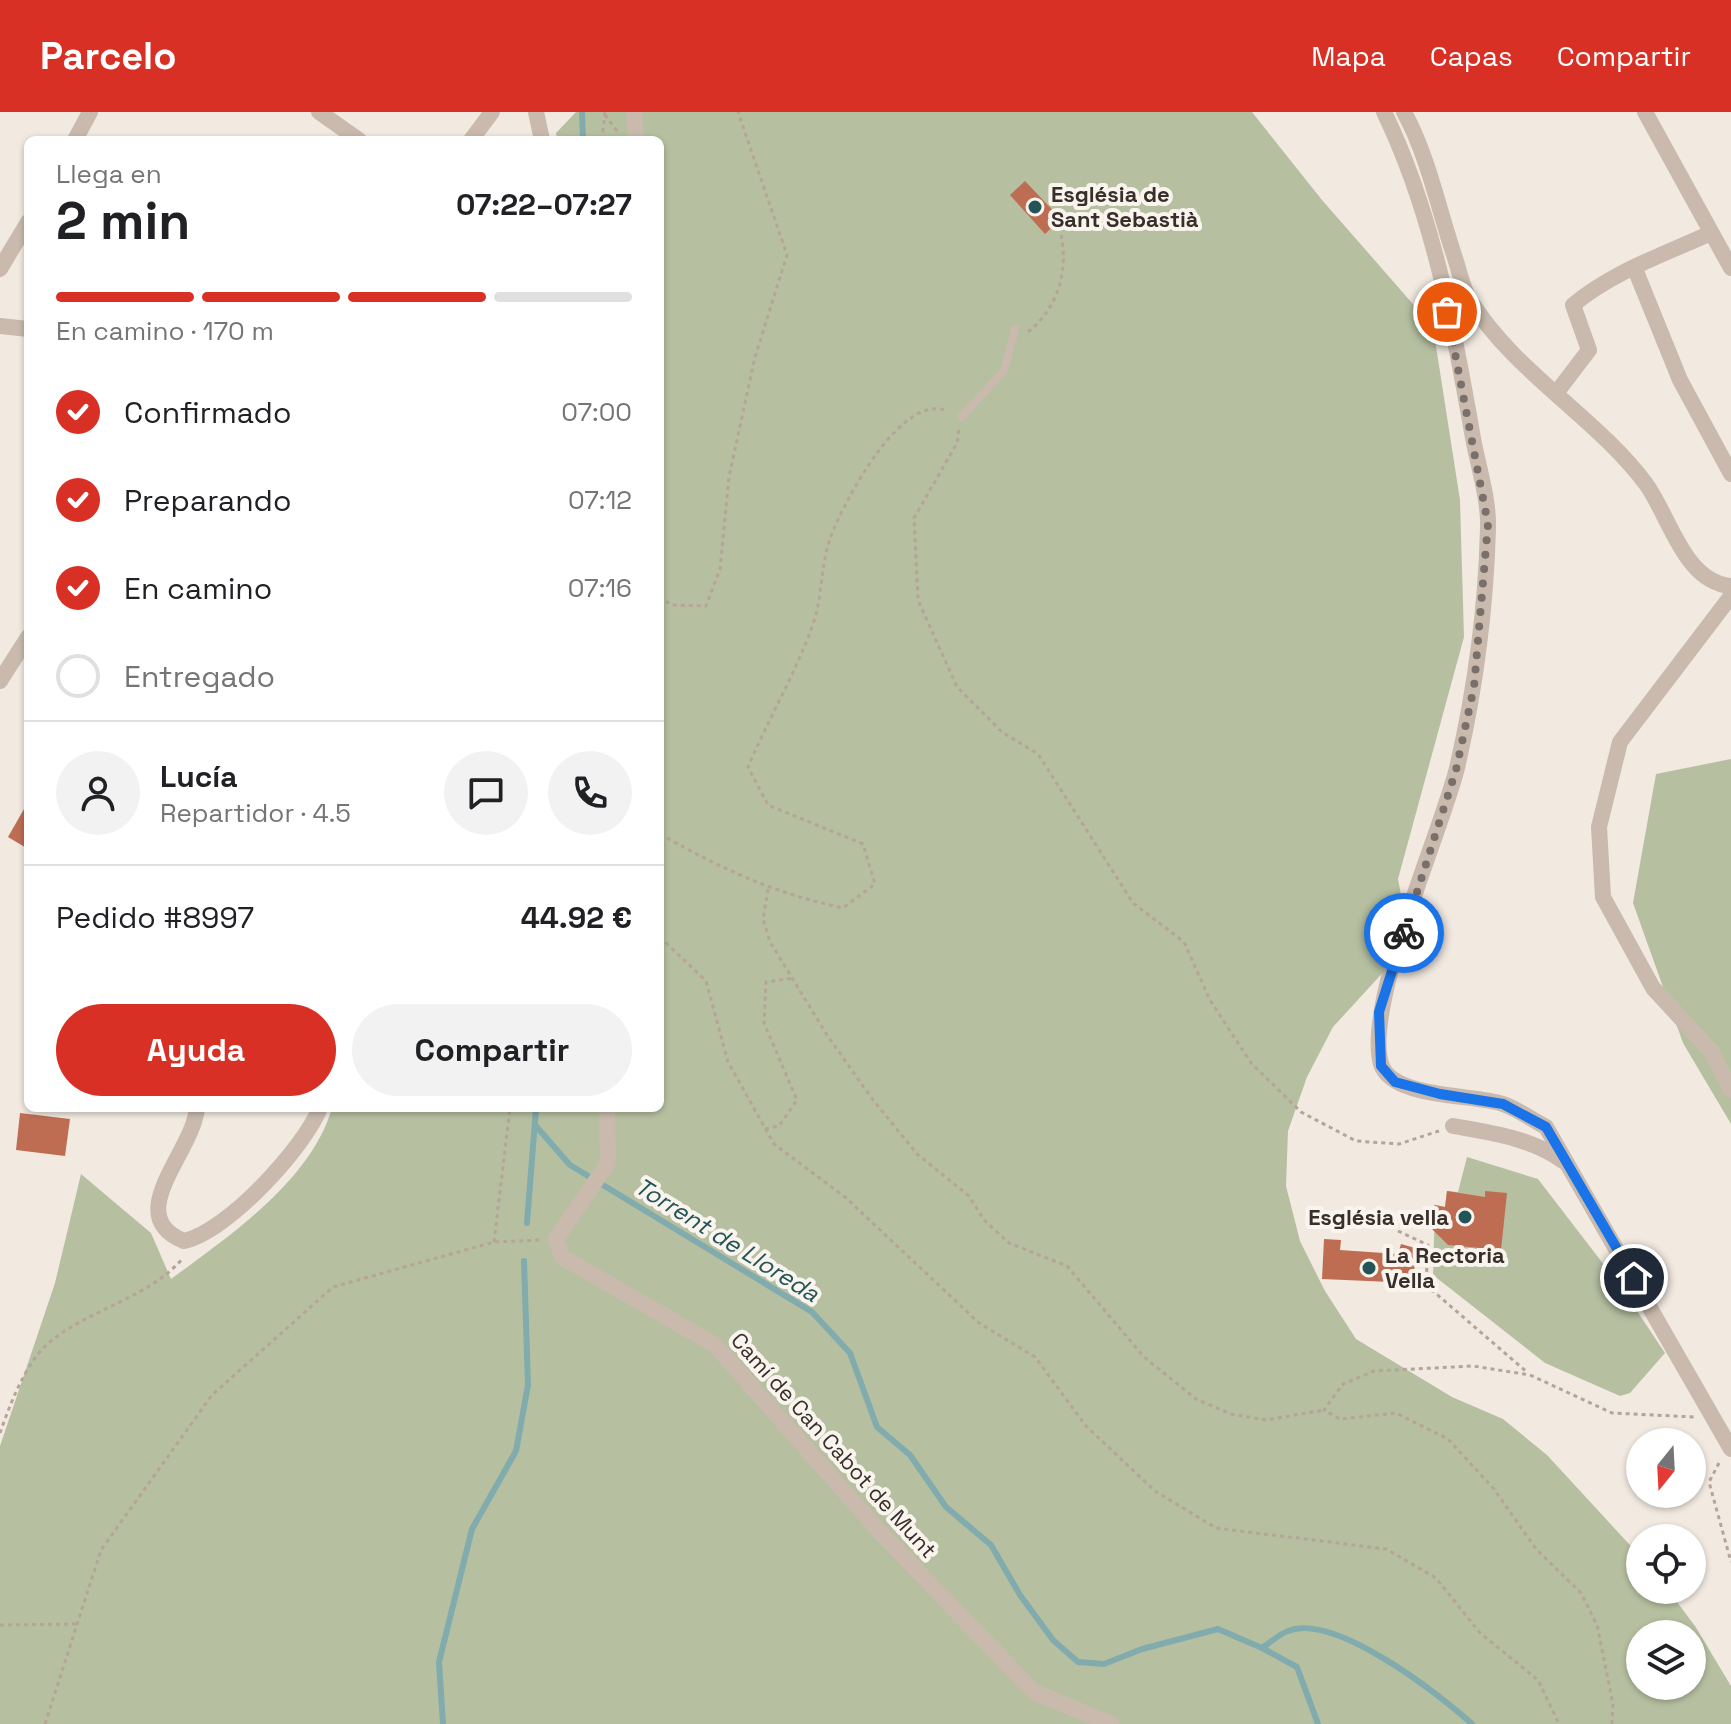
<!DOCTYPE html>
<html lang="es">
<meta charset="utf-8">
<style>
:root{--surface:#fff;--page:#f2f2f2;--text:#202124;--muted:#757577;--line:#e0e0e0;--accent:#d93025}
body{margin:0;font-family:"Space Grotesk",sans-serif;background:var(--page);color:var(--text);height:100vh;display:flex;flex-direction:column;font-size:30px;white-space:nowrap}
*{box-sizing:border-box;margin:0}
p{font-size:26px;color:var(--muted)}
.icon{flex:none;width:44px;height:44px;fill:none;stroke:currentColor;stroke-width:2;stroke-linecap:round;stroke-linejoin:round}
.map{position:relative;flex:1;overflow:hidden}
.details{position:absolute;left:24px;top:24px;width:640px;height:976px;display:flex;flex-direction:column;background:var(--surface);border-radius:12px;box-shadow:0 2px 6px #0004}
.details>*{flex:none}
.needle{width:52px;rotate:198deg}
.fabs{position:absolute;left:1626px;top:1316px;display:grid;gap:16px}
.fabs a{display:grid;place-items:center;width:80px;height:80px;border-radius:50%;background:var(--surface);box-shadow:0 2px 6px #0004;font-size:40px}
.pin{position:absolute;display:grid;place-items:center;width:68px;height:68px;color:#fff;margin:-34px;border:4px solid #fff;border-radius:50%;box-shadow:0 2px 8px #0007}
.courier{position:absolute;display:grid;place-items:center;width:80px;height:80px;margin:-40px;border:6px solid #1a73e8;border-radius:50%;background:#fff;color:#222;box-shadow:0 2px 10px #0007}
.head em{font-style:normal;font-weight:600}
.head div{display:flex;flex-direction:column-reverse}
.head{display:flex;align-items:center;justify-content:space-between;height:136px;padding:0 32px}
h1{font-size:52px;font-weight:600;line-height:60px}
.bar{display:grid;grid-template-columns:repeat(4,1fr);gap:12px 8px;align-content:center;height:96px;padding:0 32px}
.bar i{height:10px;border-radius:6px;background:var(--line)}
.bar .on{background:var(--accent)}
.bar p{grid-column:span 4}
.line{display:flex;align-items:center;gap:20px;padding:0 32px;border-top:2px solid var(--line)}
.line div{flex:1}
.round{display:grid;place-items:center;flex:none;width:84px;height:84px;border-radius:42px;background:var(--page)}
ol{padding:0 32px;list-style:none}
li{display:flex;align-items:center;gap:24px;height:88px}
li p{margin-inline-start:auto}
li .icon{padding:8px;border-radius:50%;background:var(--accent);color:#fff;stroke-width:4}
li:last-child{color:var(--muted)}
li i{width:44px;height:44px;border:4px solid var(--line);border-radius:50%}
.primary-button{display:flex;gap:16px;margin-top:auto;padding:16px 32px}
.primary-button a{flex:1;height:92px;border-radius:48px;background:var(--accent);color:#fff;font-size:32px;font-weight:600;line-height:92px;text-align:center}
.primary-button a+a{background:var(--page);color:var(--text)}
header{display:flex;align-items:center;gap:48px;box-sizing:border-box;height:112px;padding:0 40px;background:var(--accent);color:#fff}
header strong{font-size:38px}
nav{display:flex;gap:44px;margin-inline-start:auto;font-size:28px}
.map>svg:first-child{display:block}
.green{fill:#b6c0a1;fill-rule:evenodd}
.lines{fill:none;stroke-linecap:round;stroke-linejoin:round}
.stream{stroke:#81abad;stroke-width:6}
.building{fill:#be6d53}
.path{stroke:#b5a497;stroke-width:3;stroke-dasharray:4 4;stroke-linecap:butt}
.lane{stroke:#c9baad;stroke-width:8}
.street{stroke:#c9baad;stroke-width:16}
.done{stroke:#79706b;stroke-width:8;stroke-dasharray:0 14.4}
.route{stroke:#1a73e8;stroke-width:10}
.poi-dot{fill:#235457;stroke:#f9f4ed;stroke-width:3}
.labels{text-anchor:middle;stroke-width:8;stroke-linejoin:round;paint-order:stroke}
.poi-label{font-size:22px;font-weight:bold;fill:#382f2b;stroke:#f9f4ed;text-anchor:start}
.street-label{font-size:22px;fill:#382f2b;stroke:#f9f4ed}
.water-label{font-size:24px;font-style:italic;fill:#235457;stroke:#f9f4ed}
</style>
<header>
<strong>Parcelo</strong>
<nav><a>Mapa</a><a>Capas</a><a>Compartir</a></nav>
</header>
<div class="map">
<svg width="1731" height="1612" viewBox="0 0 1731 1612">
<rect width="100%" height="100%" fill="#f2eae1"/>
<!-- green -->
<g class="green">
<path d="M576 0H1252L1322 88 1433 215 1460 388 1464 525 1398 767 1410 831 1333 915 1307 965 1288 1019 1286 1074 1300 1129 1325 1179 1356 1227 1452 1285 1503 1307 1547 1343 1640 1444V1478H1668L1695 1514 1731 1574V1612H0V1334L55 1171 81 1062 151 1121 171 1167C228 1125 311 1069 332 996H660V28H557L556 21ZM1640 1522H1692V1574H1640Z"/>
<path d="M1731 647V1012L1683 931 1633 791 1656 662Z"/>
<path d="M1467 1045 1538 1067 1621 1175 1665 1241 1630 1281 1620 1284 1545 1251 1433 1163 1435 1093 1445 1095 1447 1079 1458 1080Z"/>
</g>
<g class="lines">
<!-- stream -->
<g class="stream">
<path d="M582 0 583 28"/>
<path d="M535 1013 570 1053 812 1200 850 1241 877 1315 910 1343 946 1395 991 1433 1020 1483 1053 1528 1078 1550 1104 1552 1142 1537 1218 1517 1262 1536C1270 1531 1279 1522 1288 1519 1334 1500 1439 1582 1472 1612"/>
<path d="M527 1111 536 996"/>
<path d="M1262 1536 1297 1555 1318 1612"/>
<path d="M443 1612 439 1550 472 1417 516 1339 528 1273 524 1149"/>
</g>
</g>
<!-- building -->
<g class="building">
<path d="M1025 69 1061 107 1045 122 1010 83Z"/>
<path d="M28 690V737L8 725Z"/>
<path d="M20 1001 70 1007 65 1044 16 1038Z"/>
<path d="M1447 1079 1485 1085V1079L1507 1081 1501 1138 1448 1133 1425 1110 1428 1099 1435 1093 1445 1095Z"/>
<path d="M1324 1127 1341 1128 1340 1138 1398 1142 1401 1132 1415 1136 1414 1171 1322 1167Z"/>
</g>
<g class="lines">
<!-- path -->
<g class="path">
<path d="M605 3 617 19"/>
<path d="M602 28 605 0"/>
<path d="M1028 220C1060 194 1069 156 1060 118"/>
<path d="M959 318 957 331 914 406 918 488 957 575 1002 620 1038 642 1133 791 1184 830 1210 888 1251 951 1301 1000 1356 1029 1399 1032 1439 1019"/>
<path d="M660 484 671 493 706 494 720 457 729 365 755 245 787 143 738 0"/>
<path d="M660 722C722 757 773 781 843 796L875 772 863 732 768 693 748 655C768 608 795 562 812 515 823 486 820 453 831 424 844 390 901 280 947 299"/>
<path d="M768 777 763 807 770 830 827 923 870 984 917 1042 969 1084 984 1108 1009 1131 1067 1154 1144 1245 1196 1287 1231 1302 1266 1308 1324 1298"/>
<path d="M660 825 706 869 728 950 774 1032 845 1085 979 1211 1035 1245 1086 1314 1155 1379 1216 1416 1386 1437 1436 1466 1480 1521 1538 1568 1559 1612"/>
<path d="M765 1017 779 1014 797 988 764 911 766 870 794 866"/>
<path d="M1398 1119 1428 1133 1426 1173 1528 1261"/>
<path d="M494 1130 510 996"/>
<path d="M0 1321C9 1295 21 1264 38 1242 73 1200 145 1191 183 1146"/>
<path d="M1719 1351 1709 1370 1731 1450"/>
<path d="M0 1513 76 1512"/>
<path d="M45 1612 101 1438 212 1283 333 1175 494 1130 540 1128"/>
<path d="M1612 1612 1613 1592 1597 1513 1581 1481 1536 1437 1494 1377 1448 1327 1396 1301 1340 1307 1324 1298 1343 1272 1374 1259 1473 1254 1530 1263 1612 1301 1694 1305"/>
</g>
<!-- lane -->
<path class="lane" d="M961 305 1004 259 1015 217"/>
<!-- street -->
<g class="street">
<path d="M319 0 359 28"/>
<path d="M536 0 542 28"/>
<path d="M634 0 636 28"/>
<path d="M1384 0C1433 101 1454 217 1473 326 1478 354 1489 387 1488 416 1486 496 1475 578 1457 656 1440 724 1364 892 1381 952 1392 987 1475 982 1503 992 1518 997 1532 1008 1546 1015L1731 1337"/>
<path d="M1404 0C1428 44 1438 95 1454 143 1459 157 1462 176 1470 188 1513 259 1596 305 1646 372 1670 405 1684 470 1731 474"/>
<path d="M1645 0 1731 156"/>
<path d="M75 28 90 0"/>
<path d="M471 28 492 0"/>
<path d="M0 157 28 110"/>
<path d="M1635 157 1680 268 1731 362"/>
<path d="M0 214 28 217"/>
<path d="M1557 280 1589 238 1573 193C1612 160 1665 142 1711 121"/>
<path d="M1731 484 1620 630 1599 715 1603 785 1653 876 1711 939 1731 978"/>
<path d="M0 569 28 525"/>
<path d="M197 996C193 1041 121 1103 184 1129 227 1120 304 1036 320 996"/>
<path d="M607 996 608 1051 556 1127 562 1145 715 1233 879 1419 1034 1580 1111 1612"/>
<path d="M1453 1014C1492 1021 1531 1026 1563 1049"/>
</g>
</g>
<g class="lines">
<!-- done -->
<path class="done" d="M1404 821 1456 658 1474 575 1488 412 1447 200"/>
<!-- route -->
<path class="route" d="M1404 821 1379 900 1381 954 1395 970 1440 982 1503 992 1546 1015 1634 1166"/>
</g>
<!-- markers -->
<g class="poi-dot">
<circle cx="1035" cy="95" r="8"/>
<circle cx="1465" cy="1105" r="8"/>
<circle cx="1369" cy="1156" r="8"/>
</g>
<g class="labels">
<!-- poi labels -->
<g class="poi-label">
<text x="1051" y="90">Església de<tspan x="1051" dy="25">Sant Sebastià</tspan></text>
<text x="1449" y="1113" text-anchor="end">Església vella</text>
<text x="1385" y="1151">La Rectoria<tspan x="1385" dy="25">Vella</tspan></text>
</g>
<!-- street labels -->
<g class="street-label">
<text transform="translate(834 1333) rotate(48)" y="8">Camí de Can Cabot de Munt</text>
</g>
<!-- water labels -->
<g class="water-label">
<text transform="translate(727 1128) rotate(32)" y="8">Torrent de Lloreda</text>
</g>
</g>
</svg>
<div class="fabs">
<a><svg class="needle" viewBox="-14 -14 28 28"><path d="M0-13l5 13h-10z" fill="#e53935"/><path d="M0 13l5-13h-10z" fill="#757577"/></svg></a>
<a><svg class="icon" aria-label="locate" viewBox="0 0 24 24"><circle cx="12" cy="12" r="6"/><path d="M12 2v4M12 18v4M2 12h4M18 12h4"/></svg></a>
<a><svg class="icon" aria-label="layers" viewBox="0 0 24 24"><path d="M12 4l9 5-9 5-9-5zM3 14l9 5 9-5"/></svg></a>
</div>
<div class="pin" style="left:1447px;top:200px;background:#ea580c"><svg class="icon" aria-label="bag" viewBox="0 0 24 24"><path d="M5 8h14l-1 12H6zM9 8a3 3 0 0 1 6 0"/></svg></div>
<div class="pin" style="left:1634px;top:1166px;background:#1f2937"><svg class="icon" aria-label="home" viewBox="0 0 24 24"><path d="M3 11l9-7 9 7M6 9v11h12V9"/></svg></div>
<div class="courier" style="left:1404px;top:821px"><svg class="icon" aria-label="bike" viewBox="0 0 24 24"><circle cx="6" cy="16" r="4"/><circle cx="18" cy="16" r="4"/><path d="M6 16l4-8h5l3 8M10 8l3 8H6M13 5h3"/></svg></div>
<section class="details">
<div class="head"><div><h1>2 min</h1><p>Llega en</p></div><em>07:22–07:27</em></div>
<div class="bar"><i class="on"></i><i class="on"></i><i class="on"></i><i></i><p>En camino · 170 m</p></div>
<ol>
<li><svg class="icon" aria-label="check" viewBox="0 0 24 24"><path d="M5 12l5 5 9-10"/></svg>Confirmado<p>07:00</p></li>
<li><svg class="icon" aria-label="check" viewBox="0 0 24 24"><path d="M5 12l5 5 9-10"/></svg>Preparando<p>07:12</p></li>
<li><svg class="icon" aria-label="check" viewBox="0 0 24 24"><path d="M5 12l5 5 9-10"/></svg>En camino<p>07:16</p></li>
<li><i></i>Entregado</li>
</ol>
<div class="line" style="height:144px"><a class="round"><svg class="icon" aria-label="person" viewBox="0 0 24 24"><circle cx="12" cy="8" r="4"/><path d="M4 21q1-7 8-7t8 7"/></svg></a><div><b>Lucía</b><p>Repartidor · 4.5</p></div><a class="round"><svg class="icon" aria-label="chat" viewBox="0 0 24 24"><path d="M4 5h16v11H9l-5 4z"/></svg></a><a class="round"><svg class="icon" aria-label="phone" viewBox="0 0 24 24"><path d="M5 4h4l2 5-3 2q2 4 5 5l2-3 5 2v4C11 20 4 13 5 4z"/></svg></a></div>
<div class="line" style="height:104px"><div>Pedido #8997</div><b>44.92 €</b></div>
<div class="primary-button"><a>Ayuda</a><a>Compartir</a></div>
</section>
</div>
